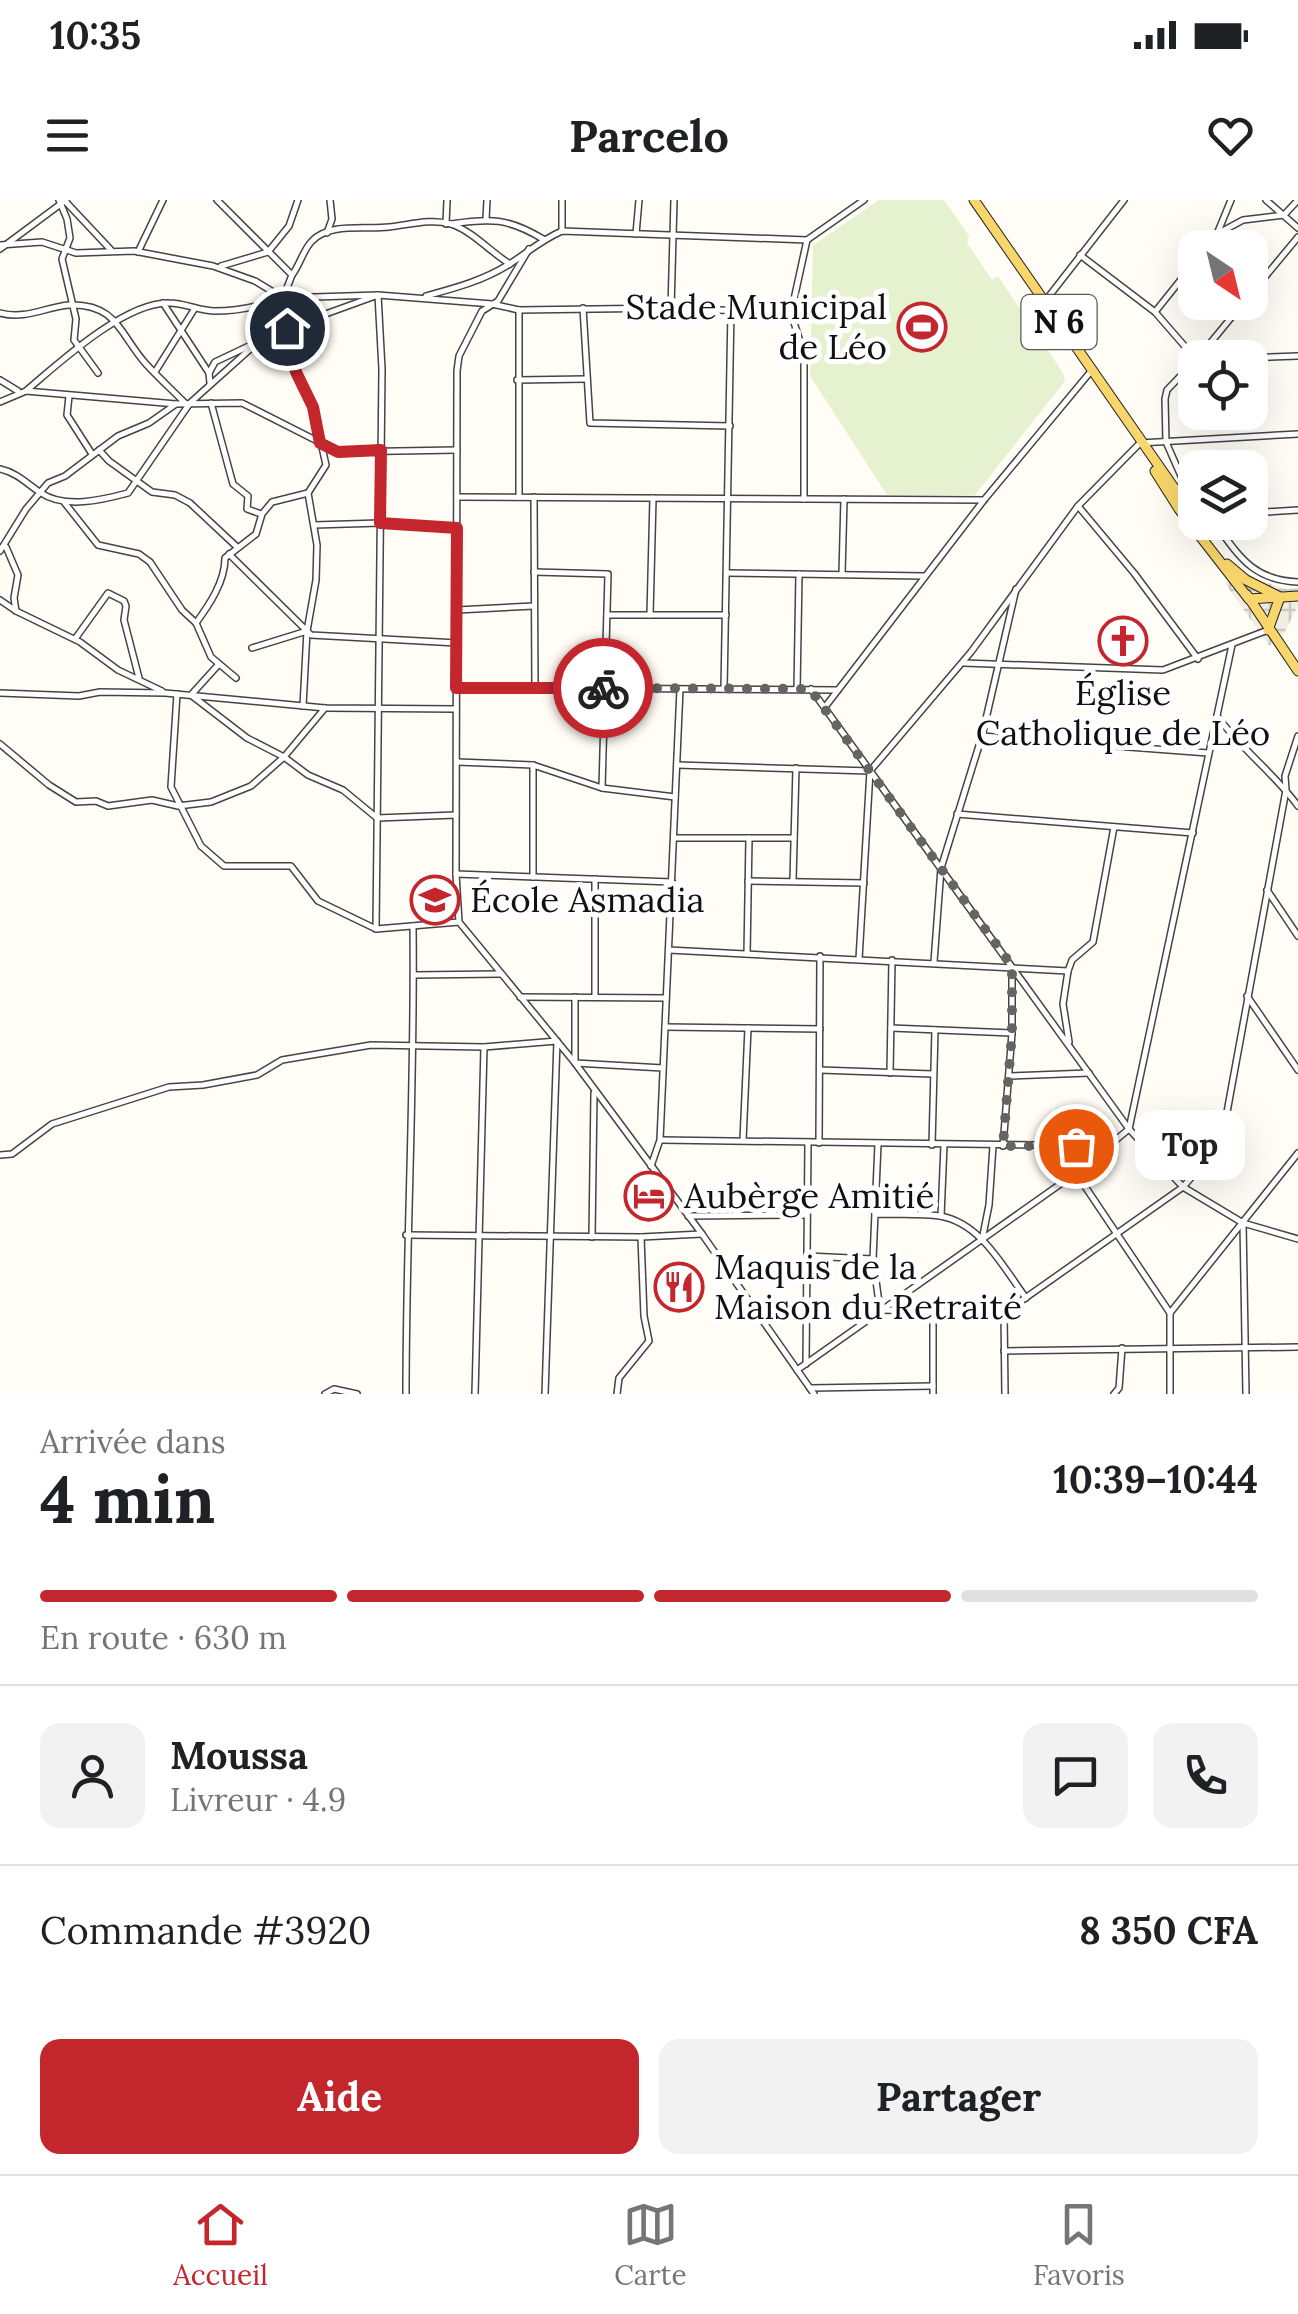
<!DOCTYPE html>
<html lang="fr">
<meta charset="utf-8">
<style>
:root{--surface:#fff;--page:#f2f2f2;--text:#202124;--muted:#757577;--line:#e0e0e0;--accent:#c4262e}
body{margin:0;font-family:Lora,serif;background:var(--page);color:var(--text);height:100vh;display:flex;flex-direction:column;font-size:38px;white-space:nowrap}
*{box-sizing:border-box;margin:0}
p{font-size:32px;color:var(--muted)}
.icon{flex:none;width:55px;height:55px;fill:none;stroke:currentColor;stroke-width:2;stroke-linecap:round;stroke-linejoin:round}
.map{position:relative;height:1194px;overflow:hidden}
.panel{display:flex;flex-direction:column;background:var(--surface);flex:1}
.panel>*{flex:none}
.needle{width:65px;rotate:145deg}
.buttons{position:absolute;left:1178px;top:30px;display:grid;gap:20px}
.buttons a{display:grid;place-items:center;width:90px;height:90px;border-radius:20px;background:var(--surface);box-shadow:0 10px 40px #0002;font-size:50px}
.pin{position:absolute;display:grid;place-items:center;width:85px;height:85px;color:#fff;margin:-42px;border:5px solid #fff;border-radius:50%;box-shadow:0 2px 10px #0007}
.courier{position:absolute;display:grid;place-items:center;width:100px;height:100px;margin:-50px;border:8px solid #c4262e;border-radius:50%;background:#fff;color:#222;box-shadow:0 2px 12px #0007}
.bubble{position:absolute;height:70px;border-radius:20px;background:var(--surface);box-shadow:0 10px 40px #0002;font-size:32px;font-weight:700;line-height:70px;text-align:center}
.overview em{font-style:normal;font-weight:700}
.overview div{display:flex;flex-direction:column-reverse}
.overview{display:flex;align-items:center;justify-content:space-between;height:170px;padding:0 40px}
h1{font-size:65px;font-weight:700;line-height:75px}
.bar{display:grid;grid-template-columns:repeat(4,1fr);gap:15px 10px;align-content:center;height:120px;padding:0 40px}
.bar i{height:12px;border-radius:8px;background:var(--line)}
.bar .active{background:var(--accent)}
.bar p{grid-column:span 4}
.line{display:flex;align-items:center;gap:25px;padding:0 40px;border-top:2px solid var(--line)}
.line div{flex:1}
.round{display:grid;place-items:center;flex:none;width:105px;height:105px;border-radius:20px;background:var(--page)}
.button{display:flex;gap:20px;margin-top:auto;padding:20px 40px}
.button a{flex:1;height:115px;border-radius:20px;background:var(--accent);color:#fff;font-size:40px;font-weight:700;line-height:115px;text-align:center}
.button a+a{background:var(--page);color:var(--text)}
.status{display:flex;justify-content:space-between;align-items:center;height:70px;padding:0 50px;background:var(--surface);direction:ltr}
.status svg{height:28px;fill:currentColor}
header{display:flex;justify-content:space-between;align-items:center;height:130px;padding:0 40px;background:var(--surface);font-size:45px;font-weight:700}
.dock{display:flex;justify-content:space-around;align-items:center;height:140px;border-top:2px solid var(--line);background:var(--surface);font-size:28px;color:var(--muted)}
.dock a{display:grid;justify-items:center;gap:5px}
.dock .active{color:var(--accent)}
.map>svg:first-child{display:block}
.pitch{fill:#e6f2cf}
.plaza{fill:url(#plaza-grid)}
.lines{fill:none;stroke-linecap:round;stroke-linejoin:round}
.street-casing{stroke:#444;stroke-width:8}
.primary-casing{stroke:#222;stroke-width:11}
.street{stroke:#fff;stroke-width:5}
.primary{stroke:#f9d66b;stroke-width:9}
.done{stroke:#646461;stroke-width:10;stroke-dasharray:0 18}
.route{stroke:#c4262e;stroke-width:12}
.labels{text-anchor:middle;stroke-width:10;stroke-linejoin:round;paint-order:stroke}
.shield{fill:#fff;stroke:#585858;stroke-width:2.5}
.shield-label{font-size:32px;font-weight:bold;fill:#111}
.poi-label{font-size:35px;fill:#111;stroke:#fff;text-anchor:start}
</style>
<div class="status"><b>10:35</b><svg viewBox="0 0 49 12"><path d="M0 12V9h3v3zM5 12V6h3v6zM10 12V3h3v9zM15 12V0h3v12zM26 1h20v11H26zM47 4h2v5h-2z"/></svg></div>
<header><svg class="icon" aria-label="menu" viewBox="0 0 24 24"><path d="M4 6h16M4 12h16M4 18h16"/></svg>Parcelo<svg class="icon" aria-label="heart" viewBox="0 0 24 24"><path d="M12 20l-8-8c-3-5 5-10 8-4 3-6 11-1 8 4z"/></svg></header>
<div class="map">
<svg width="1298" height="1194" viewBox="0 0 1298 1194">
<defs>
<pattern id="plaza-grid" width="8" height="8" patternUnits="userSpaceOnUse" patternTransform="scale(2.5)"><rect width="8" height="8" fill="#f1ede2"/><path d="M0 4h8M4 0v8" fill="none" stroke="#cecac1"/></pattern>
</defs>
<rect width="100%" height="100%" fill="#fffdf5"/>
<!-- pitch -->
<path class="pitch" d="M879 0H944L969 36 967 43 992 80 998 76 1063 173 1065 181 975 295H887L810 176 813 45Z"/>
<!-- plaza -->
<path class="plaza" d="M1243 370 1256 379 1287 389 1298 388V406L1281 439 1269 446 1225 383Z"/>
<g class="lines">
<!-- street casing -->
<g class="street-casing">
<g id="street">
<path d="M59 0 67 19 70 38 62 59 76 119 74 140 98 173"/>
<path d="M217 0 292 75 283 98 287 128 296 171 313 207 326 265 308 293 317 345 316 380 307 431 303 506"/>
<path d="M562 0V31"/>
<path d="M1266 0 1298 28"/>
<path d="M65 1 111 50"/>
<path d="M486 19 487 0"/>
<path d="M446 24 447 0"/>
<path d="M451 24C491 18 508 18 543 39"/>
<path d="M327 33 332 19 330 0"/>
<path d="M636 34 639 0"/>
<path d="M1217 34 1243 20 1284 15 1298 0"/>
<path d="M0 45 42 42 76 53 134 51 213 66 255 81 283 98 378 95 492 104 519 110 671 108 791 113"/>
<path d="M1206 48 1217 34 1231 0"/>
<path d="M0 49 66 0"/>
<path d="M529 49 498 101 482 111 459 156 457 171 456 674 459 722 575 863 702 1034 814 1194"/>
<path d="M138 52 163 0"/>
<path d="M1080 55 1155 112 1195 158"/>
<path d="M221 66 268 52 289 26 298 0"/>
<path d="M292 75C300 65 303 50 312 41 330 22 366 30 389 27 409 25 430 18 451 24 474 32 490 52 510 64"/>
<path d="M1250 95 1298 37"/>
<path d="M426 96C455 88 482 81 508 65 527 53 541 40 562 31L807 40 864 0"/>
<path d="M1046 100 1124 0"/>
<path d="M163 103 209 173"/>
<path d="M583 108 590 223 730 226"/>
<path d="M671 108 674 0"/>
<path d="M1155 112 1195 62"/>
<path d="M0 113C26 120 45 107 69 105 117 103 120 135 146 164 158 177 172 190 185 203"/>
<path d="M1198 158 1244 102"/>
<path d="M1243 158 1298 156"/>
<path d="M1195 161 1167 190 1165 199 1166 242 1181 276 1195 296"/>
<path d="M155 172 195 108"/>
<path d="M0 180 18 191"/>
<path d="M517 180 587 179"/>
<path d="M210 183 209 173 215 162 287 128 378 95 382 169 376 729"/>
<path d="M27 190C60 162 125 102 169 103 185 103 200 111 215 111 238 111 261 106 283 98"/>
<path d="M69 196 67 215 92 254"/>
<path d="M0 202 26 191 176 204 242 203 339 252 457 250"/>
<path d="M211 203 233 284 248 296 247 309 261 314"/>
<path d="M99 250 109 261 152 292 175 295 190 303 237 347"/>
<path d="M0 269C18 273 27 284 41 293 65 309 102 300 128 293L190 203 258 142"/>
<path d="M457 297 984 300"/>
<path d="M519 297V110"/>
<path d="M534 297 535 488"/>
<path d="M804 299V154L791 113 807 40"/>
<path d="M64 302 98 345 139 354 150 362 182 410 196 423 211 457 236 478"/>
<path d="M1078 306 1134 373 1198 459"/>
<path d="M1250 313 1298 310"/>
<path d="M1214 322C1239 356 1252 380 1298 382"/>
<path d="M314 325 380 323 457 328"/>
<path d="M6 347 18 375 14 398 16 411"/>
<path d="M0 351 26 309 48 283 65 276 118 236 149 223 176 204"/>
<path d="M229 354 311 435 457 443"/>
<path d="M534 372 608 374 602 588"/>
<path d="M727 373 924 376"/>
<path d="M842 374 844 299"/>
<path d="M0 400 16 411 80 442 118 470 162 491"/>
<path d="M457 410 534 406"/>
<path d="M607 415H726"/>
<path d="M650 415 653 298"/>
<path d="M196 423C209 405 225 382 225 358L256 334 262 314 272 302 308 293"/>
<path d="M75 439 108 393 124 401 126 406 124 420 139 478"/>
<path d="M252 448 307 431"/>
<path d="M964 463 1163 470 1268 430"/>
<path d="M219 464 191 495 247 538 284 557 308 575 343 590 377 618 456 615"/>
<path d="M456 487 838 490"/>
<path d="M724 489 731 110"/>
<path d="M797 489 799 374"/>
<path d="M811 489 1129 929 1183 987 1243 1023 1298 1039"/>
<path d="M0 493 79 496 100 492 165 493 325 508 456 509"/>
<path d="M177 494 171 587 201 646 224 666H291L318 701 376 729 459 722"/>
<path d="M825 507 984 300 1092 170"/>
<path d="M1217 516C1241 549 1274 573 1298 606"/>
<path d="M982 536 1208 553"/>
<path d="M0 544 49 585 76 602 96 601 108 606 152 600 178 606 211 602 251 586 284 557 325 508"/>
<path d="M457 562 533 565 602 588 675 597"/>
<path d="M533 565V677"/>
<path d="M677 565 870 571"/>
<path d="M957 614 1193 633"/>
<path d="M674 638H794"/>
<path d="M456 674 672 682"/>
<path d="M793 680 796 568"/>
<path d="M748 681 864 683"/>
<path d="M1267 690 1298 736"/>
<path d="M669 750 1068 771"/>
<path d="M747 754 749 638"/>
<path d="M859 759 870 571 971 452 1078 306 1140 243 1298 234"/>
<path d="M934 762 941 668 982 536 1016 389"/>
<path d="M414 775 500 774"/>
<path d="M595 796V679"/>
<path d="M1247 796 1298 870"/>
<path d="M520 797 666 798"/>
<path d="M575 797V863L663 868"/>
<path d="M665 827 820 829"/>
<path d="M891 828 1012 833"/>
<path d="M1069 842 1063 804 1068 771 1072 760 1093 742 1114 627"/>
<path d="M820 870 932 874"/>
<path d="M890 873 892 760"/>
<path d="M1009 876 1089 873"/>
<path d="M661 940 1109 946"/>
<path d="M743 940 748 828"/>
<path d="M819 943 820 756"/>
<path d="M878 944 873 1059 880 1110 1004 1113 1183 987 1209 957 1223 934 1286 590 1285 576 1298 536"/>
<path d="M932 945 935 830"/>
<path d="M1003 946 1012 833V769"/>
<path d="M0 955 12 954 52 924 169 887 203 885 257 875 282 860 371 845 484 847 557 841 545 1194"/>
<path d="M651 966 660 940 680 489"/>
<path d="M1076 973 1170 1113V1194"/>
<path d="M875 1014C896 1015 919 1013 940 1016 981 1023 1003 1067 1026 1098"/>
<path d="M688 1016 805 1015"/>
<path d="M941 1016 944 945"/>
<path d="M1243 1023 1246 1194"/>
<path d="M406 1035 641 1037 702 1034"/>
<path d="M983 1035 989 1005 993 946"/>
<path d="M592 1037 594 893"/>
<path d="M807 1056 873 1059"/>
<path d="M933 1113V1194"/>
<path d="M1004 1113 1005 1194"/>
<path d="M1170 1113 1298 953"/>
<path d="M1004 1151 1298 1147"/>
<path d="M806 1164 808 942"/>
<path d="M797 1170 1076 973 1129 929 1232 445"/>
<path d="M810 1188 933 1186"/>
<path d="M325 1194 334 1189 357 1194"/>
<path d="M406 1194C406 1038 415 882 413 726"/>
<path d="M475 1194 484 847"/>
<path d="M617 1194 619 1178 649 1141 644 1116 641 1037"/>
<path d="M1114 1194 1119 1188 1122 1148"/>
</g>
</g>
<!-- primary casing -->
<g class="primary-casing">
<g id="primary">
<path d="M974 0 1195 318"/>
<path d="M1155 271 1179 309 1249 399"/>
<path d="M1227 364 1246 380 1280 397 1268 430"/>
<path d="M1247 395 1298 471"/>
<path d="M1249 399 1298 396"/>
</g>
</g>
<!-- street -->
<use href="#street" class="street"/>
<!-- primary -->
<use href="#primary" class="primary"/>
</g>
<g class="lines">
<!-- done -->
<path class="done" d="M603 488 810 489 1012 766V833L1003 946H1076"/>
<!-- route -->
<path class="route" d="M287 128 296 172 313 207 320 243 338 252 381 250 380 323 457 328 456 488H603"/>
</g>
<!-- icons -->
<defs>
<g id="stadium-ring" transform="scale(2.5)"><circle r="9.5" fill="#fff" stroke="#c4262e" stroke-width="1.5"/><path d="M0-5a6.5 5 0 1 0 0 10a6.5 5 0 1 0 0-10ZM-3.5-1.8h7v3.6h-7Z" fill="#c4262e"/></g>
<g id="church-ring" transform="scale(2.5)"><circle r="9.5" fill="#fff" stroke="#c4262e" stroke-width="1.5"/><path d="M-1.2-6h2.4v3.5h3.3v2.4h-3.3V6h-2.4V-.1h-3.3v-2.4h3.3Z" fill="#c4262e"/></g>
<g id="school-ring" transform="scale(2.5)"><circle r="9.5" fill="#fff" stroke="#c4262e" stroke-width="1.5"/><path d="M0-5L7-2L0 1L-7-2ZM-4 1L0 2.5L4 1V4Q0 6-4 4Z" fill="#c4262e"/></g>
<g id="hotel-ring" transform="scale(2.5)"><circle r="9.5" fill="#fff" stroke="#c4262e" stroke-width="1.5"/><path d="M-6-4.5h1.5V1H6V5H4.5V3h-9V5H-6ZM-4 0a1.8 1.8 0 1 1 3.6 0ZM.5 0V-2.5h3Q6-2.5 6 0Z" fill="#c4262e"/></g>
<g id="restaurant-ring" transform="scale(2.5)"><circle r="9.5" fill="#fff" stroke="#c4262e" stroke-width="1.5"/><path d="M-5-6h1v4h1v-4h1v4h1v-4h1v5L-1.5 .5V6h-2V.5L-5-1ZM5-6V6H3V1.5H1.5Q1.5-4 5-6Z" fill="#c4262e"/></g>
</defs>
<g fill-rule="evenodd">
<use href="#stadium-ring" x="922" y="127"/>
<use href="#church-ring" x="1123" y="441"/>
<use href="#school-ring" x="435" y="700"/>
<use href="#hotel-ring" x="649" y="996"/>
<use href="#restaurant-ring" x="679" y="1087"/>
</g>
<g class="labels">
<!-- shield labels -->
<rect class="shield" x="1021.5" y="95" width="75" height="54" rx="8"/>
<g class="shield-label">
<text x="1059" y="133">N 6</text>
</g>
<!-- poi labels -->
<g class="poi-label">
<text x="887" y="119" text-anchor="end">Stade Municipal<tspan x="887" dy="40">de Léo</tspan></text>
<text x="1123" y="505" text-anchor="middle">Église<tspan x="1123" dy="40">Catholique de Léo</tspan></text>
<text x="470" y="712">École Asmadia</text>
<text x="684" y="1008">Aubèrge Amitié</text>
<text x="714" y="1079">Maquis de la<tspan x="714" dy="40">Maison du Retraité</tspan></text>
</g>
</g>
</svg>
<div class="buttons">
<a><svg class="needle" viewBox="-14 -14 28 28"><path d="M0-13l5 13h-10z" fill="#e53935"/><path d="M0 13l5-13h-10z" fill="#757577"/></svg></a>
<a><svg class="icon" aria-label="locate" viewBox="0 0 24 24"><circle cx="12" cy="12" r="6"/><path d="M12 2v4M12 18v4M2 12h4M18 12h4"/></svg></a>
<a><svg class="icon" aria-label="layers" viewBox="0 0 24 24"><path d="M12 4l9 5-9 5-9-5zM3 14l9 5 9-5"/></svg></a>
</div>
<div class="pin" style="left:1076px;top:946px;background:#ea580c"><svg class="icon" aria-label="bag" viewBox="0 0 24 24"><path d="M5 8h14l-1 12H6zM9 8a3 3 0 0 1 6 0"/></svg></div>
<div class="pin" style="left:287px;top:128px;background:#1f2937"><svg class="icon" aria-label="home" viewBox="0 0 24 24"><path d="M3 11l9-7 9 7M6 9v11h12V9"/></svg></div>
<div class="courier" style="left:603px;top:488px"><svg class="icon" aria-label="bike" viewBox="0 0 24 24"><circle cx="6" cy="16" r="4"/><circle cx="18" cy="16" r="4"/><path d="M6 16l4-8h5l3 8M10 8l3 8H6M13 5h3"/></svg></div>
<div class="bubble" style="left:1135px;top:910px;width:110px">Top</div>
</div>
<section class="panel">
<div class="overview"><div><h1>4 min</h1><p>Arrivée dans</p></div><em>10:39–10:44</em></div>
<div class="bar"><i class="active"></i><i class="active"></i><i class="active"></i><i></i><p>En route · 630 m</p></div>
<div class="line" style="height:180px"><a class="round"><svg class="icon" aria-label="person" viewBox="0 0 24 24"><circle cx="12" cy="8" r="4"/><path d="M4 21q1-7 8-7t8 7"/></svg></a><div><b>Moussa</b><p>Livreur · 4.9</p></div><a class="round"><svg class="icon" aria-label="chat" viewBox="0 0 24 24"><path d="M4 5h16v11H9l-5 4z"/></svg></a><a class="round"><svg class="icon" aria-label="phone" viewBox="0 0 24 24"><path d="M5 4h4l2 5-3 2q2 4 5 5l2-3 5 2v4C11 20 4 13 5 4z"/></svg></a></div>
<div class="line" style="height:130px"><div>Commande #3920</div><b>8 350 CFA</b></div>
<div class="button"><a>Aide</a><a>Partager</a></div>
</section>
<nav class="dock">
<a class="active"><svg class="icon" aria-label="home" viewBox="0 0 24 24"><path d="M3 11l9-7 9 7M6 9v11h12V9"/></svg>Accueil</a>
<a><svg class="icon" aria-label="map" viewBox="0 0 24 24"><path d="M3 6l6-2 6 2 6-2v14l-6 2-6-2-6 2zM9 4v14M15 6v14"/></svg>Carte</a>
<a><svg class="icon" aria-label="saved" viewBox="0 0 24 24"><path d="M7 4h10v16l-5-4-5 4z"/></svg>Favoris</a>
</nav>
